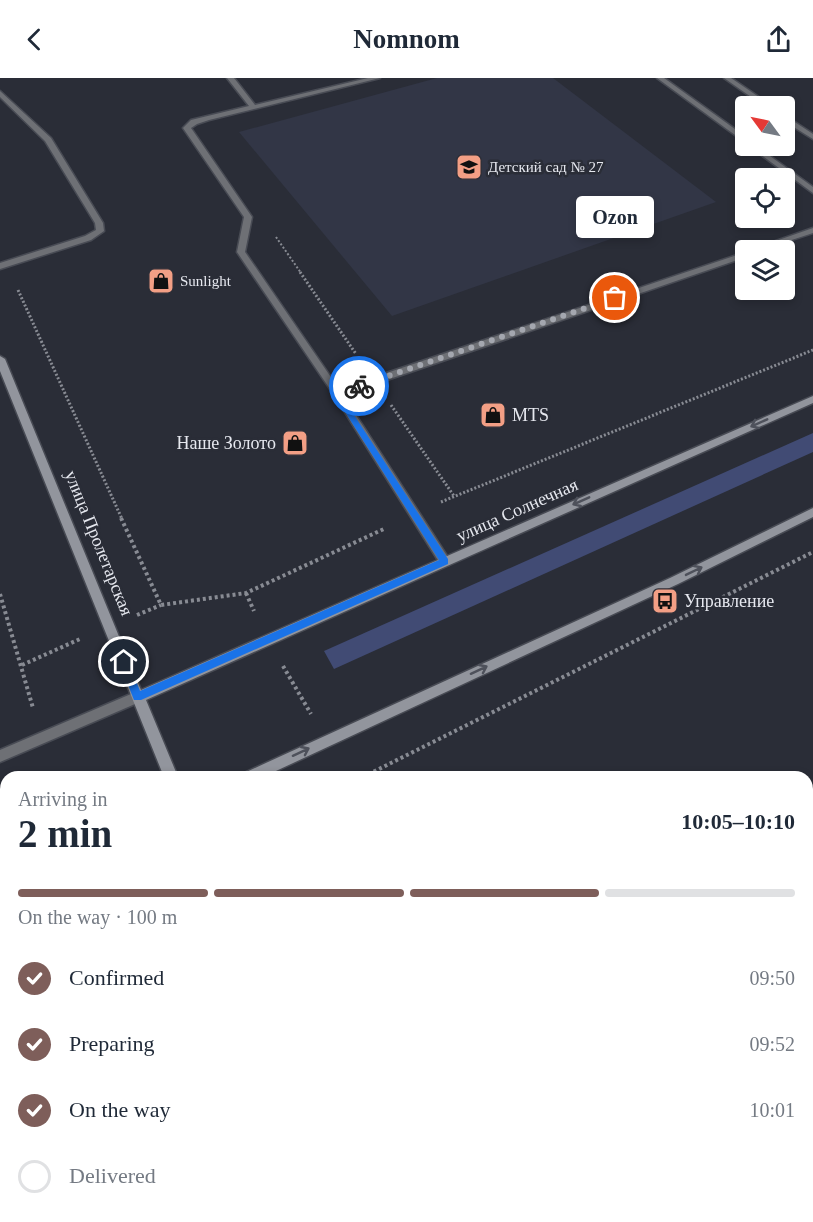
<!DOCTYPE html>
<meta charset="utf-8">
<style>
:root{--surface:#fff;--page:#f6f6f7;--text:#1f2937;--muted:#747a83;--line:#e0e1e3;--accent:#7e5e5a}
body{margin:0;font-family:Georgia,serif;background:var(--page);color:var(--text);height:100vh;display:flex;flex-direction:column;font-size:22px;white-space:nowrap}
*{box-sizing:border-box;margin:0}
p{font-size:20px;color:var(--muted)}
.icon{flex:none;width:33px;height:33px;fill:none;stroke:currentColor;stroke-width:2;stroke-linecap:round;stroke-linejoin:round}
.map{position:relative;flex:1;overflow:hidden}
.drawer{position:absolute;left:0px;top:693px;width:813px;height:452px;display:flex;flex-direction:column;background:var(--surface);border-radius:18px 18px 0 0;box-shadow:0 3px 9px #0003}
.drawer>*{flex:none}
.needle{width:39px;rotate:303deg}
.controls{position:absolute;left:735px;top:18px;display:grid;gap:12px}
.controls a{display:grid;place-items:center;width:60px;height:60px;border-radius:6px;background:var(--surface);box-shadow:0 3px 9px #0003;font-size:30px}
.pin{position:absolute;display:grid;place-items:center;width:51px;height:51px;color:#fff;margin:-26px;border:3px solid #fff;border-radius:50%;box-shadow:0 2px 6px #0007}
.courier{position:absolute;display:grid;place-items:center;width:60px;height:60px;margin:-30px;border:4px solid #1a73e8;border-radius:50%;background:#fff;color:#222;box-shadow:0 2px 8px #0007}
.bubble{position:absolute;height:42px;border-radius:6px;background:var(--surface);box-shadow:0 3px 9px #0003;font-size:20px;font-weight:700;line-height:42px;text-align:center}
.head em{font-style:normal;font-weight:700}
.head div{display:flex;flex-direction:column-reverse}
.head{display:flex;align-items:center;justify-content:space-between;height:102px;padding:0 18px}
h1{font-size:39px;font-weight:700;line-height:45px}
.bar{display:grid;grid-template-columns:repeat(4,1fr);gap:9px 6px;align-content:center;height:72px;padding:0 18px}
.bar i{height:8px;border-radius:4px;background:var(--line)}
.bar .on{background:var(--accent)}
.bar p{grid-column:span 4}
ol{padding:0 18px;list-style:none}
li{display:flex;align-items:center;gap:18px;height:66px}
li p{margin-inline-start:auto}
li .icon{padding:6px;border-radius:50%;background:var(--accent);color:#fff;stroke-width:4}
li:last-child{color:var(--muted)}
li i{width:33px;height:33px;border:3px solid var(--line);border-radius:50%}
header{display:flex;justify-content:space-between;align-items:center;height:78px;padding:0 18px;background:var(--surface);font-size:27px;font-weight:700}
.map>svg:first-child{display:block}
.built{fill:#323646}
.green{fill:#414b74}
.lines{fill:none;stroke-linecap:round;stroke-linejoin:round}
.service-casing{stroke:#484b54;stroke-width:3}
.minor-casing{stroke:#484b54;stroke-width:3}
.secondary-casing{stroke:#484b54;stroke-width:3}
.path-far3{stroke:#888b93;stroke-width:2;stroke-dasharray:2 2;stroke-linecap:butt}
.path-far2{stroke:#888b93;stroke-width:3;stroke-dasharray:2 2;stroke-linecap:butt}
.path-far1{stroke:#888b93;stroke-width:4;stroke-dasharray:3 3;stroke-linecap:butt}
.path{stroke:#888b93;stroke-width:4.5;stroke-dasharray:4 4;stroke-linecap:butt}
.service{fill:#6e7075;fill-rule:evenodd}
.minor{fill:#6e7075;fill-rule:evenodd}
.secondary{fill:#92959d;fill-rule:evenodd}
.oneway{stroke:#4e515b}
.route{fill:#1a73e8}
.done{stroke:#a4a7af;stroke-width:6;stroke-dasharray:0 10.8}
.labels{text-anchor:middle;stroke-width:5;stroke-linejoin:round;paint-order:stroke}
.far-poi-label{font-size:15px;fill:#e6e8ef;stroke:#2a2d37;text-anchor:start}
.poi-label{font-size:18px;fill:#e6e8ef;stroke:#2a2d37;text-anchor:start}
.street-label{font-size:18px;fill:#e6e8ef;stroke:#2a2d37}
</style>
<header><svg class="icon" aria-label="back" viewBox="0 0 24 24"><path d="M15 5l-7 7 7 7"/></svg>Nomnom<svg class="icon" aria-label="share" viewBox="0 0 24 24"><path d="M12 15V3M7 8l5-5 5 5M5 13v7h14v-7"/></svg></header>
<div class="map">
<svg width="813" height="1144" viewBox="0 0 813 1144">
<rect width="100%" height="100%" fill="#2a2d37"/>
<!-- built -->
<path class="built" d="M437 0H553L716 124 392 238 239 54Z"/>
<!-- green -->
<path class="green" d="M813 355V374L334 591 324 573Z"/>
<g class="lines">
<!-- service casing -->
<g class="service-casing">
<g id="service">
<path d="M227 0H234L255 27 368 0H380L209 42 197 46 191 50 252 139 245 174 339 311 746 174V179L343 317 451 484 449 487H441L334 317 237 174 244 139 183 50 191 42 249 28Z"/>
<path d="M657 0H664L746 59V65Z"/>
<path d="M0 13 51 60 103 145 104 153 91 162 0 191V185L85 158 96 152 95 145 45 63 0 19Z"/>
<path d="M749 68H756L813 109V115Z"/>
<path d="M813 150V155L761 172H750Z"/>
<path d="M138 613 142 615 144 619 142 623 0 684V672Z"/>
</g>
</g>
<!-- minor casing -->
<g class="minor-casing">
<g id="minor">
<path d="M724 0H731L772 28H764Z"/>
<path d="M784 37 813 56V61L784 43Z"/>
</g>
</g>
<!-- secondary casing -->
<g class="secondary-casing">
<g id="secondary">
<path d="M0 278 5 281 141 612 813 318V325L146 622 178 699H164L0 293Z"/>
<path d="M813 430V439L678 506 263 699H242L244 695 670 500Z"/>
<path d="M330 1138H347L349 1144H331Z"/>
</g>
</g>
<!-- path-far3 -->
<path class="path-far3" d="M276 159 301 195"/>
<!-- path-far2 -->
<g class="path-far2">
<path d="M300 194 356 276"/>
<path d="M18 212 122 441"/>
<path d="M391 327 454 418"/>
<path d="M441 424 813 272"/>
</g>
<!-- path-far1 -->
<g class="path-far1">
<path d="M121 440 161 527 246 515 386 450"/>
<path d="M246 515 254 533"/>
<path d="M0 516 33 630"/>
<path d="M137 537 161 527"/>
<path d="M22 587 80 561"/>
<path d="M283 588 311 636"/>
<path d="M363 699 813 474"/>
</g>
<!-- path -->
<path class="path" d="M524 1138 526 1144"/>
<!-- service -->
<use href="#service" class="service"/>
<!-- minor -->
<use href="#minor" class="minor"/>
<!-- secondary -->
<use href="#secondary" class="secondary"/>
</g>
<!-- one-way arrows -->
<defs><path id="oneway-shaft" d="M-6 0H5M1.5-3L5.5 0L1.5 3" fill="none" stroke-width="1.6" stroke-linecap="round" stroke-linejoin="round" transform="scale(1.5)"/></defs>
<g class="oneway">
<use href="#oneway-shaft" transform="translate(759 345) rotate(156)"/>
<use href="#oneway-shaft" transform="translate(581 423) rotate(156)"/>
<use href="#oneway-shaft" transform="translate(694 493) rotate(-26)"/>
<use href="#oneway-shaft" transform="translate(479 592) rotate(-25)"/>
<use href="#oneway-shaft" transform="translate(301 674) rotate(-25)"/>
</g>
<!-- route -->
<path class="route" d="M359 305 362 306V309L341 317 448 481V486L141 622H134L119 584 120 580H127L140 613 439 482 333 315Z"/>
<g class="lines">
<!-- done -->
<path class="done" d="M359 308 615 220"/>
</g>
<!-- icons -->
<defs>
<g id="school-square" transform="scale(1.35)"><rect x="-9" y="-9" width="18" height="18" rx="4" fill="#f39f85" stroke="#2a2d37"/><path d="M0-5L7-2L0 1L-7-2ZM-4 1L0 2.5L4 1V4Q0 6-4 4Z" fill="#111"/></g>
<g id="shop-square" transform="scale(1.35)"><rect x="-9" y="-9" width="18" height="18" rx="4" fill="#f39f85" stroke="#2a2d37"/><path d="M-5-2.5h2.3a2.7 3.5 0 0 1 5.4 0H5L5.5 6h-11ZM-1.5-2.5h3a1.5 2.3 0 0 0-3 0Z" fill="#111"/></g>
<g id="bus-square" transform="scale(1.35)"><rect x="-9" y="-9" width="18" height="18" rx="4" fill="#f39f85" stroke="#2a2d37"/><path d="M-5-6H5V4H4V6H2V4H-2V6H-4V4H-5ZM-3.5-4V0h7V-4ZM-3.5 1.2v1.5H-2V1.2ZM2 1.2v1.5H3.5V1.2Z" fill="#111"/></g>
</defs>
<g fill-rule="evenodd">
<use href="#school-square" x="469" y="89"/>
<use href="#shop-square" x="161" y="203"/>
<use href="#shop-square" x="493" y="337"/>
<use href="#shop-square" x="295" y="365"/>
<use href="#bus-square" x="665" y="523"/>
</g>
<g class="labels">
<!-- far-poi labels -->
<g class="far-poi-label">
<text x="488" y="94">Детский сад № 27</text>
<text x="180" y="208">Sunlight</text>
</g>
<!-- poi labels -->
<g class="poi-label">
<text x="512" y="343">MTS</text>
<text x="276" y="371" text-anchor="end">Наше Золото</text>
<text x="684" y="529">Управление</text>
</g>
<!-- street labels -->
<g class="street-label">
<text transform="translate(517 432) rotate(-24)" y="6">улица Солнечная</text>
<text transform="translate(99 465) rotate(68)" y="6">улица Пролетарская</text>
</g>
</g>
</svg>
<div class="controls">
<a><svg class="needle" viewBox="-14 -14 28 28"><path d="M0-13l5 13h-10z" fill="#e53935"/><path d="M0 13l5-13h-10z" fill="#747a83"/></svg></a>
<a><svg class="icon" aria-label="locate" viewBox="0 0 24 24"><circle cx="12" cy="12" r="6"/><path d="M12 2v4M12 18v4M2 12h4M18 12h4"/></svg></a>
<a><svg class="icon" aria-label="layers" viewBox="0 0 24 24"><path d="M12 4l9 5-9 5-9-5zM3 14l9 5 9-5"/></svg></a>
</div>
<div class="pin" style="left:615px;top:220px;background:#ea580c"><svg class="icon" aria-label="bag" viewBox="0 0 24 24"><path d="M5 8h14l-1 12H6zM9 8a3 3 0 0 1 6 0"/></svg></div>
<div class="pin" style="left:124px;top:584px;background:#1f2937"><svg class="icon" aria-label="home" viewBox="0 0 24 24"><path d="M3 11l9-7 9 7M6 9v11h12V9"/></svg></div>
<div class="courier" style="left:359px;top:308px"><svg class="icon" aria-label="bike" viewBox="0 0 24 24"><circle cx="6" cy="16" r="4"/><circle cx="18" cy="16" r="4"/><path d="M6 16l4-8h5l3 8M10 8l3 8H6M13 5h3"/></svg></div>
<div class="bubble" style="left:576px;top:118px;width:78px">Ozon</div>
<section class="drawer">
<div class="head"><div><h1>2 min</h1><p>Arriving in</p></div><em>10:05–10:10</em></div>
<div class="bar"><i class="on"></i><i class="on"></i><i class="on"></i><i></i><p>On the way · 100 m</p></div>
<ol>
<li><svg class="icon" aria-label="check" viewBox="0 0 24 24"><path d="M5 12l5 5 9-10"/></svg>Confirmed<p>09:50</p></li>
<li><svg class="icon" aria-label="check" viewBox="0 0 24 24"><path d="M5 12l5 5 9-10"/></svg>Preparing<p>09:52</p></li>
<li><svg class="icon" aria-label="check" viewBox="0 0 24 24"><path d="M5 12l5 5 9-10"/></svg>On the way<p>10:01</p></li>
<li><i></i>Delivered</li>
</ol>
</section>
</div>
